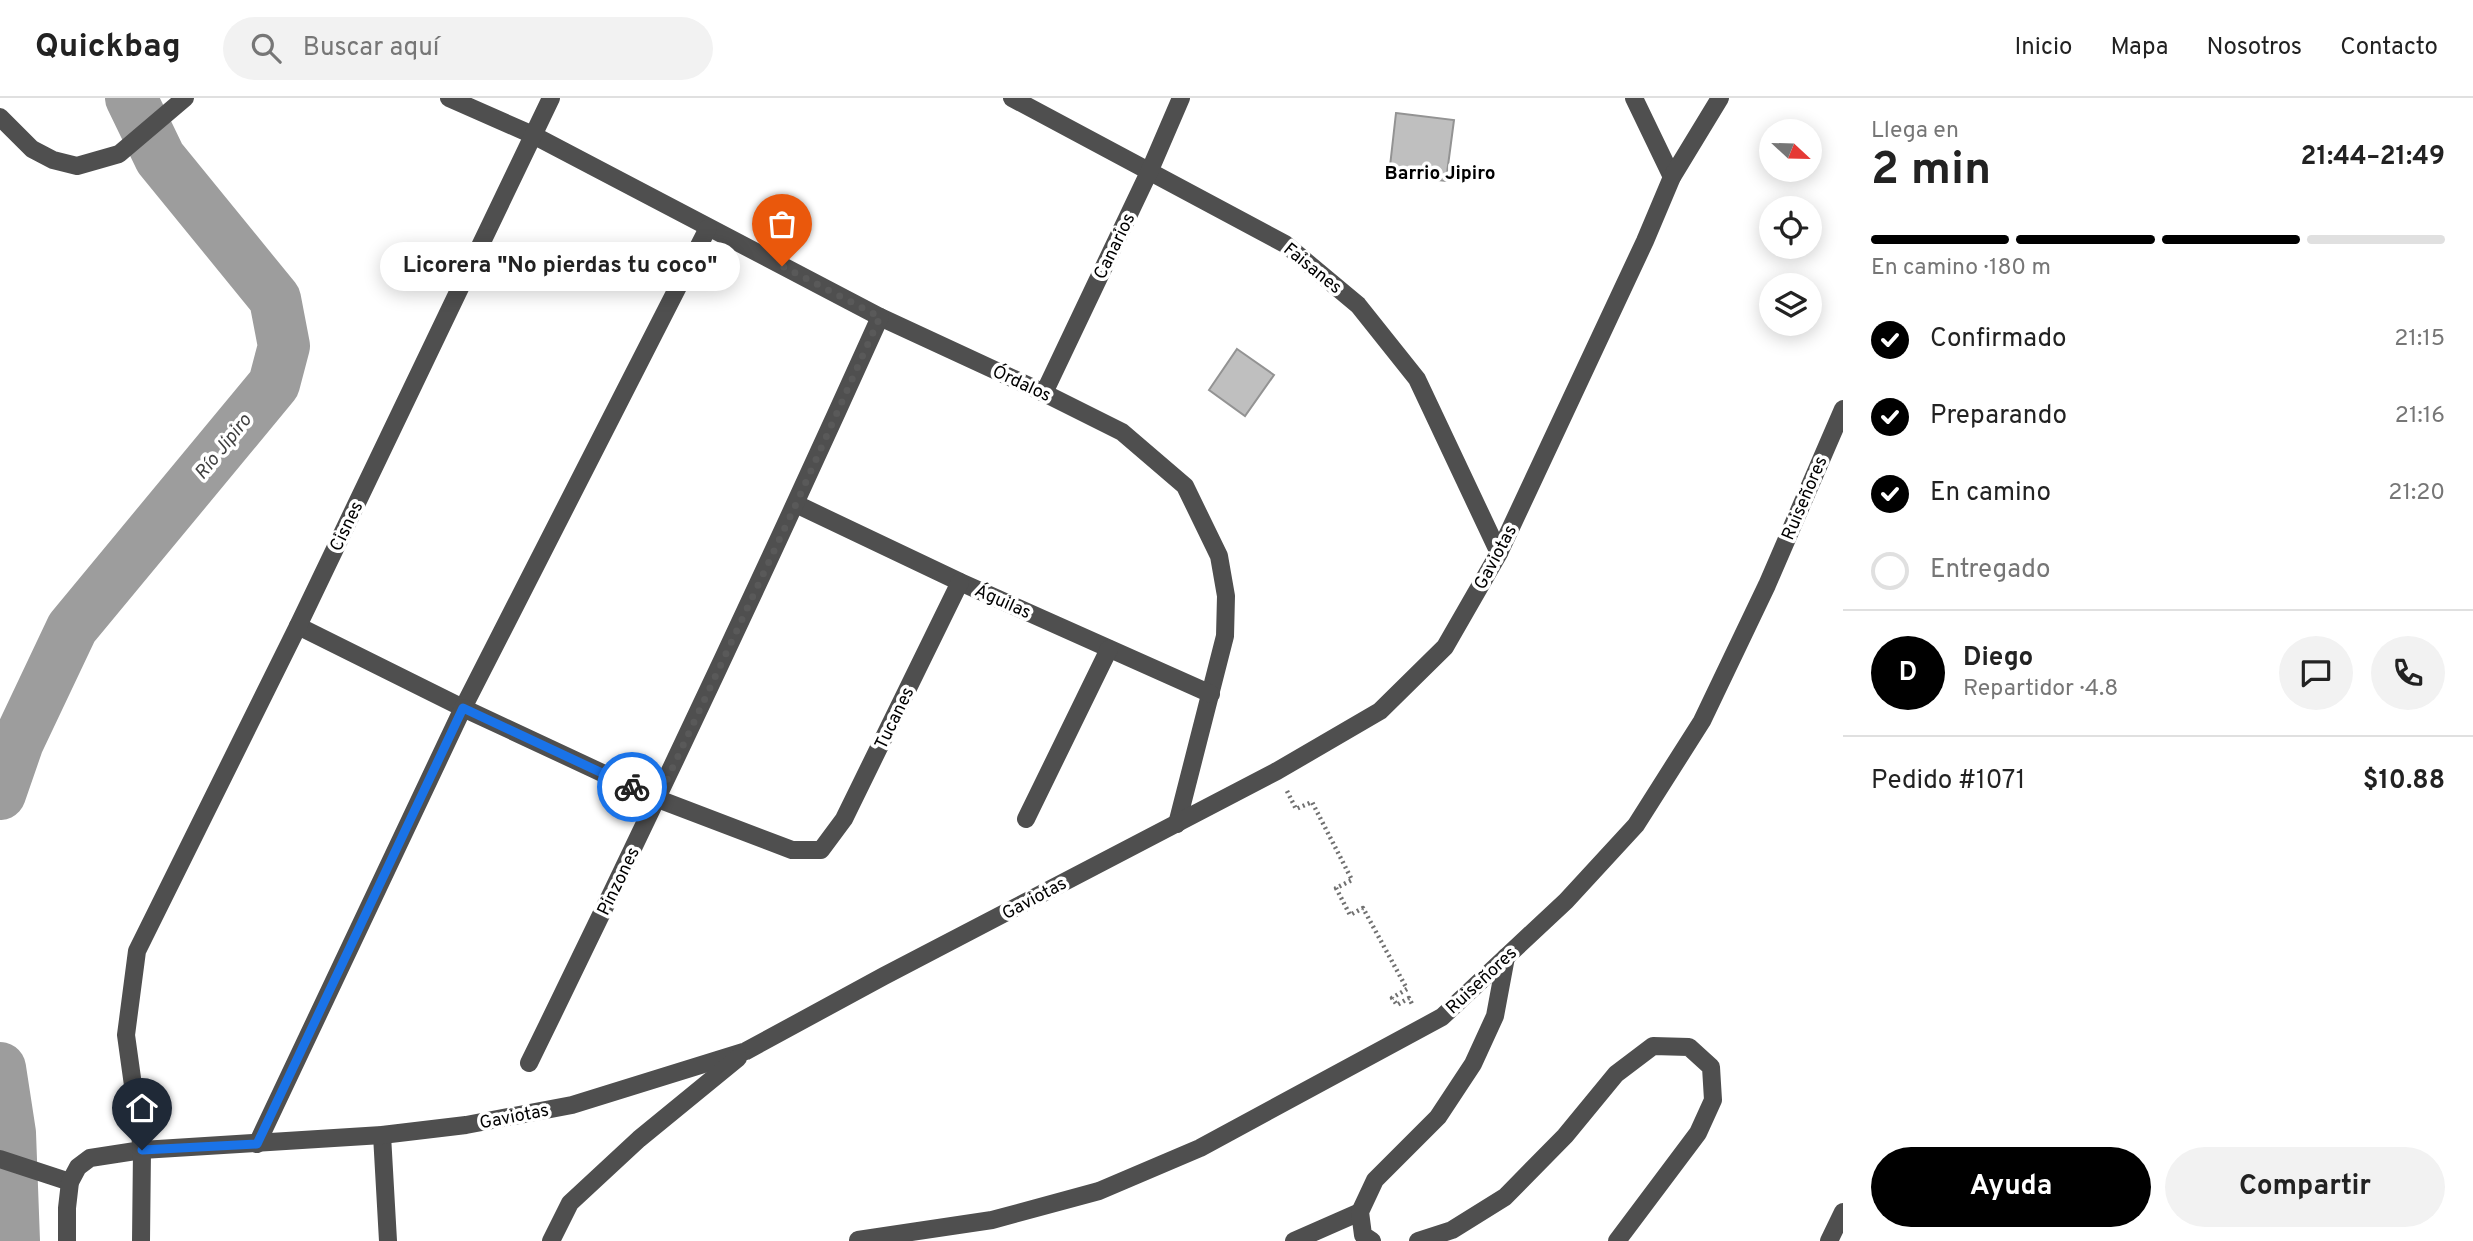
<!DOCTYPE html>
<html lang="es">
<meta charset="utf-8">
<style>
:root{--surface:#fff;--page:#f2f2f2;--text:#222;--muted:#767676;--line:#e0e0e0;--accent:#000}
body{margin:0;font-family:Overpass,sans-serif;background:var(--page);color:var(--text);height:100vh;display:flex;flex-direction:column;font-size:26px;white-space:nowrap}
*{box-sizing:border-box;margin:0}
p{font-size:23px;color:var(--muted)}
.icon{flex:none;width:38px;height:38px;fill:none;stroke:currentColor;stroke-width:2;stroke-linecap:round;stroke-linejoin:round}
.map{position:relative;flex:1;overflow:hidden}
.panel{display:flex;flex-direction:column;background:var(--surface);width:630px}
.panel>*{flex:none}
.needle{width:46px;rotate:112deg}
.controls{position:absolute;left:1759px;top:21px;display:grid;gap:14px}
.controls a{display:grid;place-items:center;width:63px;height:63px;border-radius:50%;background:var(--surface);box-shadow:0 4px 18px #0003;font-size:35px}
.pin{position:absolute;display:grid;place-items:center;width:60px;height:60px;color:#fff;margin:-72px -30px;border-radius:50% 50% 50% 0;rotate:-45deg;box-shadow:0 0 7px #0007}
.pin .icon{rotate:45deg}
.courier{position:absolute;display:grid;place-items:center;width:70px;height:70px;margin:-35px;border:5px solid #1a73e8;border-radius:50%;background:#fff;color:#222;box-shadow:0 2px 9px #0007}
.bubble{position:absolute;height:49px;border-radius:24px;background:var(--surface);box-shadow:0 4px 18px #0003;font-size:23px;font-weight:700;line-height:49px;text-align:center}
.headline em{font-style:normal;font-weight:700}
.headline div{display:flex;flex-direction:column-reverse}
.headline{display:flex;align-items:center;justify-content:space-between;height:119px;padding:0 28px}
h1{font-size:46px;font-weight:700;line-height:52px}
.bar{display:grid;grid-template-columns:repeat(4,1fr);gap:10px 7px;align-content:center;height:84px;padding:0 28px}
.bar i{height:9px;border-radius:5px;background:var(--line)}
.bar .on{background:var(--accent)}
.bar p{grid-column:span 4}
.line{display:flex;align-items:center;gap:18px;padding:0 28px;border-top:2px solid var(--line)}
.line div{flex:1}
.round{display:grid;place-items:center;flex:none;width:74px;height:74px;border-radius:37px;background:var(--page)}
ol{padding:0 28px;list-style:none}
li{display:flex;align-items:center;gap:21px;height:77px}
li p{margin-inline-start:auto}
li .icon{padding:7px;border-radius:50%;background:var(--accent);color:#fff;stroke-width:4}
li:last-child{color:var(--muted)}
li i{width:38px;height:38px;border:4px solid var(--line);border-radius:50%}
.primary-button{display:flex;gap:14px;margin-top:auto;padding:14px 28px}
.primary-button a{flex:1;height:80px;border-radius:42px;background:var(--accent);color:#fff;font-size:28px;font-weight:700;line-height:80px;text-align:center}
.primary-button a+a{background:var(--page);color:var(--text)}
header{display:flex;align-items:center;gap:42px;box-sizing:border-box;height:98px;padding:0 35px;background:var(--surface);border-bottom:2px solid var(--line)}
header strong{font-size:33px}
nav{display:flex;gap:38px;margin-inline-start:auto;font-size:24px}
.search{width:490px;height:63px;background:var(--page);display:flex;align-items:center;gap:18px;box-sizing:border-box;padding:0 24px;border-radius:38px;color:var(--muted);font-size:26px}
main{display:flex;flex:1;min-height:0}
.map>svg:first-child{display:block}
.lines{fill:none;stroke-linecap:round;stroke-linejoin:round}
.river{stroke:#9d9d9d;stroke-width:52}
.building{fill:#bfbfbf;stroke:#939393;stroke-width:2}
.path{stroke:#717171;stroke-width:4.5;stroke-dasharray:2 3.5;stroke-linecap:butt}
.minor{stroke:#4f4f4f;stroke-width:18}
.done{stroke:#595959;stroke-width:7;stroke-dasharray:0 12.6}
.route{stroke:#1a73e8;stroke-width:9}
.labels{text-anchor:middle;stroke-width:7;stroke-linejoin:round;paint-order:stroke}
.street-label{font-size:18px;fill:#000;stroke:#fff}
.neighbourhood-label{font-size:19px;font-weight:bold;fill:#000;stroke:#fff}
.water-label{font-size:19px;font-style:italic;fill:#3e3e3e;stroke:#fff}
</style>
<header>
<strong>Quickbag</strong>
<div class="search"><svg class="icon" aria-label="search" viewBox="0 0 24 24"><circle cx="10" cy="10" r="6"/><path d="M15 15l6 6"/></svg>Buscar aquí</div>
<nav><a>Inicio</a><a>Mapa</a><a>Nosotros</a><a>Contacto</a></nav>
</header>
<main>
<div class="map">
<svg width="1843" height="1143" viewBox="0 0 1843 1143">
<rect width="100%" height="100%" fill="#fff"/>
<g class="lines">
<!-- river -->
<g class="river">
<path d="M0 696 18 644 72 530 274 286 284 248 275 201 160 60 131 0"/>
<path d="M0 970 10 1035 14 1143"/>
</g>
</g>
<!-- building -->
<g class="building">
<path d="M1396 15 1454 22 1446 83 1389 77Z"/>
<path d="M1237 251 1274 277 1245 318 1209 292Z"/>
</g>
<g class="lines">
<!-- path -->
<path class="path" d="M1287 693 1296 711 1312 704 1352 782 1336 790 1350 817 1363 810 1407 891 1392 900 1397 907 1409 900 1413 908"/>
<!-- minor -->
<g class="minor">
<path d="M449 0 533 37 880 219 1044 295 1122 334 1185 388 1219 458 1226 498 1225 538 1177 726"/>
<path d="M1012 0 1285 146 1358 207 1417 281 1499 455"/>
<path d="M1634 0 1672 79"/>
<path d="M0 19 32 51 53 62 77 68 119 56 185 0"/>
<path d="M1044 295 1150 72 1181 0"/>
<path d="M796 406 960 484 1211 596"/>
<path d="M298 528 463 610 708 130"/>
<path d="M1026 721 1109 551"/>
<path d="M529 965C650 718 767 470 880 219"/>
<path d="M382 1037 388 1143"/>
<path d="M257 1046 463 610 658 701 792 752H821L844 721 960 484"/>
<path d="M0 1061 70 1084"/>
<path d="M858 1142 992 1122 1099 1093 1200 1050 1442 919 1566 803 1636 727 1702 623 1767 487 1843 311"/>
<path d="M67 1143V1110L70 1084 78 1069 90 1060 142 1052 382 1037 466 1027 572 1007 746 953 884 878 1277 673 1380 613 1445 549 1499 455 1645 143 1672 79 1720 0"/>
<path d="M141 1143 142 1052 126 937 137 853 298 528 551 0"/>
<path d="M551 1143 570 1105 639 1041 738 960"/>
<path d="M1294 1143 1360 1114"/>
<path d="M1372 1143 1363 1137 1360 1114 1375 1082 1438 1019 1473 966 1495 918 1506 859"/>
<path d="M1418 1143 1452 1132 1505 1099 1565 1038 1616 976 1653 948 1689 949 1711 969 1713 1002 1698 1035 1617 1143"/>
<path d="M1829 1143 1843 1114"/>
</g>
</g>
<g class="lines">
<!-- done -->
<path class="done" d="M632 689 658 701 796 406 880 219 782 168"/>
<!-- route -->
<path class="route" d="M142 1052 257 1046 463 610 632 689"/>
</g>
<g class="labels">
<!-- street labels -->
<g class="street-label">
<text transform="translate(1114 148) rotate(-64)" y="6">Canarios</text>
<text transform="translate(1313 170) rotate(39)" y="6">Faisanes</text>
<text transform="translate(1022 285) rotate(25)" y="6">Órdalos</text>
<text transform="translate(1804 400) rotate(-67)" y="6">Ruiseñores</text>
<text transform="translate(346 428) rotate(-64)" y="6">Cisnes</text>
<text transform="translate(1495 459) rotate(-62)" y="6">Gaviotas</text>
<text transform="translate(1003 503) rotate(24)" y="6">Águilas</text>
<text transform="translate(894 620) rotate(-64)" y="6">Tucanes</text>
<text transform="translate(618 783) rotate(-64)" y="6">Pinzones</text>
<text transform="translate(1034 800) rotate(-28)" y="6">Gaviotas</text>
<text transform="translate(1481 882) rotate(-43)" y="6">Ruiseñores</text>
<text transform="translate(514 1018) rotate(-11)" y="6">Gaviotas</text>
</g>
<!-- neighbourhood labels -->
<g class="neighbourhood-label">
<text x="1440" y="81">Barrio Jipiro</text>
</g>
<!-- water labels -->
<g class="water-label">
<text transform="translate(222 348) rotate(-51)" y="7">Río Jipiro</text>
</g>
</g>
</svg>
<div class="controls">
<a><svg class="needle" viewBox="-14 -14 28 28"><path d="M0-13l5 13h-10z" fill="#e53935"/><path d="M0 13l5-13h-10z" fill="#767676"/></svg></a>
<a><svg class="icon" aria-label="locate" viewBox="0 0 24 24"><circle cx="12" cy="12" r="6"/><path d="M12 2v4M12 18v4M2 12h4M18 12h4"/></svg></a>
<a><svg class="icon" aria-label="layers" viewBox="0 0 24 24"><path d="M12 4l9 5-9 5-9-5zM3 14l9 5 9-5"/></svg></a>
</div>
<div class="pin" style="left:782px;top:168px;background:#ea580c"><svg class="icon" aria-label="bag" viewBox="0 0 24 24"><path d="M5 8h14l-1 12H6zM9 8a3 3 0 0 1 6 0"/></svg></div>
<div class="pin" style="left:142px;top:1052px;background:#1f2937"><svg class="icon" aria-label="home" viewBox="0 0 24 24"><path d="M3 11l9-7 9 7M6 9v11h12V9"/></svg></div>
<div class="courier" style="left:632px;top:689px"><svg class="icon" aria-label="bike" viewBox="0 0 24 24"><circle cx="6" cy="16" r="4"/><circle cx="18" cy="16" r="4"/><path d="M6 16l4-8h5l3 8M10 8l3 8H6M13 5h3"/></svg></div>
<div class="bubble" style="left:380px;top:144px;width:360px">Licorera &quot;No pierdas tu coco&quot;</div>
</div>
<section class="panel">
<div class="headline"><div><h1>2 min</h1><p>Llega en</p></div><em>21:44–21:49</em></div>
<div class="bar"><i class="on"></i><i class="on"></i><i class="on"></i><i></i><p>En camino · 180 m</p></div>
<ol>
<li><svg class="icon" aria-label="check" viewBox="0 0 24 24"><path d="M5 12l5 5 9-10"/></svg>Confirmado<p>21:15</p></li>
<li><svg class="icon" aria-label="check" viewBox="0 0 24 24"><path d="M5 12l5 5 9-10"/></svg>Preparando<p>21:16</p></li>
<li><svg class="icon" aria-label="check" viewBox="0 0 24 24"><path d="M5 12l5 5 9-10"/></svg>En camino<p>21:20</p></li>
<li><i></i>Entregado</li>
</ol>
<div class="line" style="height:126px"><b class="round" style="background:var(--accent);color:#fff">D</b><div><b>Diego</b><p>Repartidor · 4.8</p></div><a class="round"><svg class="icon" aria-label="chat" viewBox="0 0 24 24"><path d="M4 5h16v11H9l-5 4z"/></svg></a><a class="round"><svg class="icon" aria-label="phone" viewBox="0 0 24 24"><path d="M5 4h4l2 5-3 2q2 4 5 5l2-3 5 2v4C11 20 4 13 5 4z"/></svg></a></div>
<div class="line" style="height:91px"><div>Pedido #1071</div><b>$10.88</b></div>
<div class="primary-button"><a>Ayuda</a><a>Compartir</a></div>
</section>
</main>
